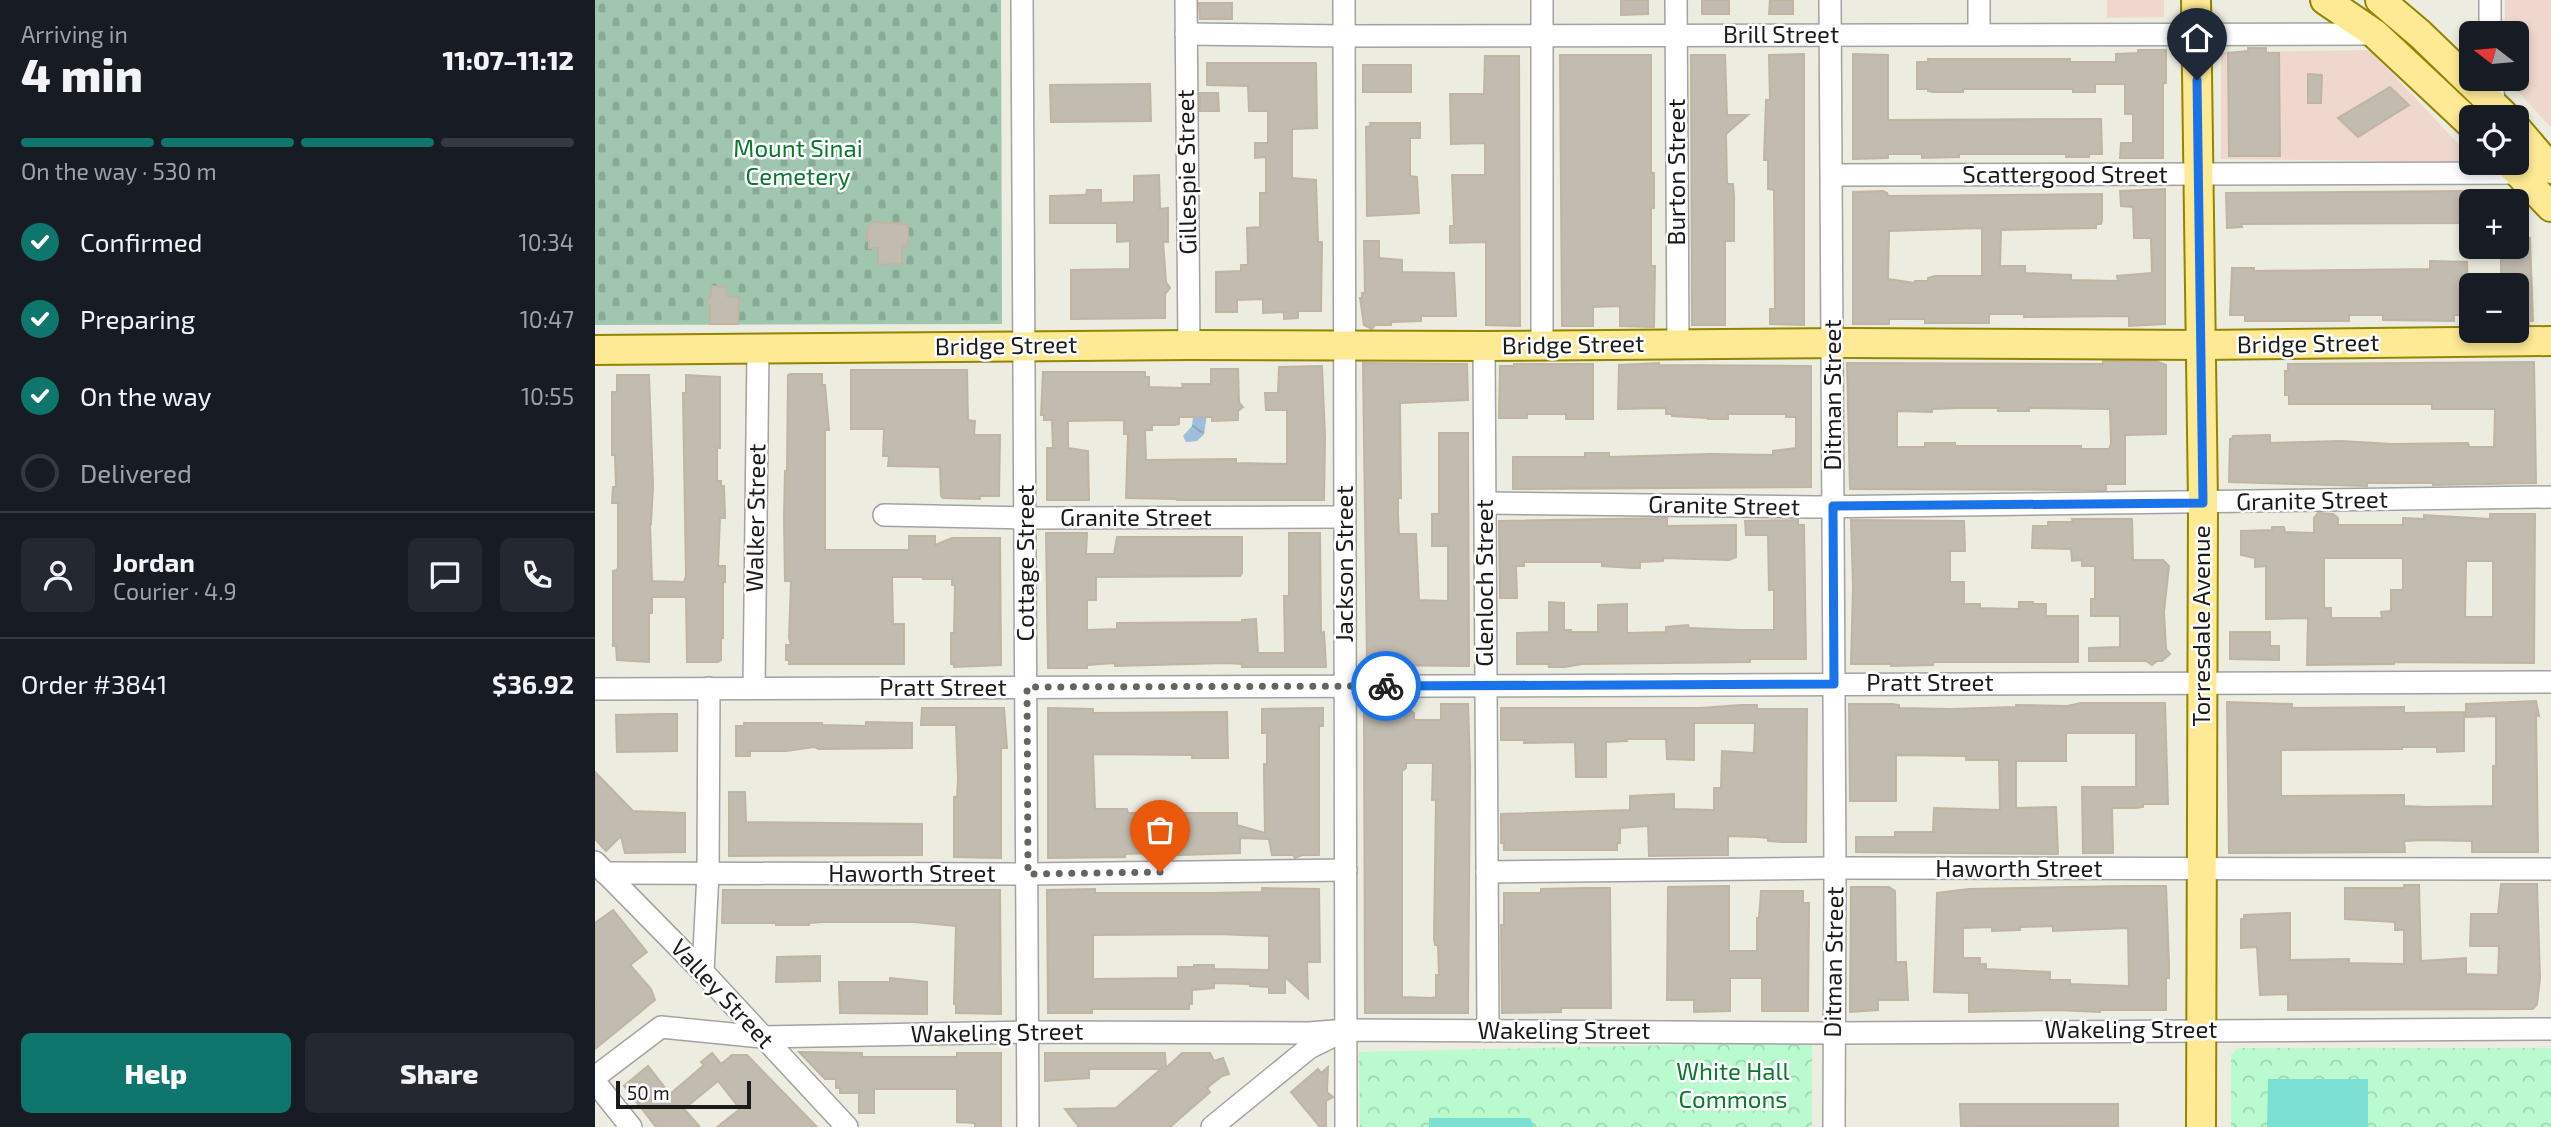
<!DOCTYPE html>
<meta charset="utf-8">
<style>
:root{--surface:#171b24;--page:#242831;--text:#f1f3f6;--muted:#9ea1a6;--line:#363941;--accent:#0f766e}
body{margin:0;font-family:"Exo 2",sans-serif;background:var(--page);color:var(--text);height:100vh;display:flex;flex-direction:column;font-size:26px;white-space:nowrap}
*{box-sizing:border-box;margin:0}
p{font-size:23px;color:var(--muted)}
.icon{flex:none;width:38px;height:38px;fill:none;stroke:currentColor;stroke-width:2;stroke-linecap:round;stroke-linejoin:round}
.map{position:relative;flex:1;overflow:hidden}
.drawer{display:flex;flex-direction:column;background:var(--surface);width:595px}
.drawer>*{flex:none}
.needle{width:46px;rotate:286deg}
.fabs{position:absolute;left:1864px;top:21px;display:grid;gap:14px}
.fabs a{display:grid;place-items:center;width:70px;height:70px;border-radius:10px;background:var(--surface);box-shadow:0 4px 10px #0003;font-size:35px}
.scale{position:absolute;left:21px;bottom:18px;width:135px;box-sizing:border-box;padding-left:7px;border:4px solid #1b1b1b;border-top:0;font-size:19px;line-height:24px;white-space:nowrap;color:#1b1b1b;-webkit-text-stroke:5px #fff;paint-order:stroke}
.pin{position:absolute;display:grid;place-items:center;width:60px;height:60px;color:#fff;margin:-72px -30px;border-radius:50% 50% 50% 0;rotate:-45deg;box-shadow:0 0 7px #0007}
.pin .icon{rotate:45deg}
.courier{position:absolute;display:grid;place-items:center;width:70px;height:70px;margin:-35px;border:5px solid #1a73e8;border-radius:50%;background:#fff;color:#222;box-shadow:0 2px 9px #0007}
.headline em{font-style:normal;font-weight:800}
.headline div{display:flex;flex-direction:column-reverse}
.headline{display:flex;align-items:center;justify-content:space-between;height:119px;padding:0 21px}
h1{font-size:46px;font-weight:800;line-height:52px}
.bar{display:grid;grid-template-columns:repeat(4,1fr);gap:10px 7px;align-content:center;height:84px;padding:0 21px}
.bar i{height:9px;border-radius:5px;background:var(--line)}
.bar .current{background:var(--accent)}
.bar p{grid-column:span 4}
.line{display:flex;align-items:center;gap:18px;padding:0 21px;border-top:2px solid var(--line)}
.line div{flex:1}
.round{display:grid;place-items:center;flex:none;width:74px;height:74px;border-radius:10px;background:var(--page)}
ol{padding:0 21px;list-style:none}
li{display:flex;align-items:center;gap:21px;height:77px}
li p{margin-inline-start:auto}
li .icon{padding:7px;border-radius:50%;background:var(--accent);color:#fff;stroke-width:4}
li:last-child{color:var(--muted)}
li i{width:38px;height:38px;border:4px solid var(--line);border-radius:50%}
.primary-button{display:flex;gap:14px;margin-top:auto;padding:14px 21px}
.primary-button a{flex:1;height:80px;border-radius:10px;background:var(--accent);color:#fff;font-size:28px;font-weight:800;line-height:80px;text-align:center}
.primary-button a+a{background:var(--page);color:var(--text)}
main{display:flex;flex:1;min-height:0}
.map>svg:first-child{display:block}
.commercial{fill:#efd7ce}
.cemetery{fill:url(#cemetery-stones)}
.park{fill:url(#park-crowns)}
.pitch{fill:#7bdfd1}
.water{fill:url(#water-waves)}
.building{fill:#c1bbb0;stroke:#bfb5a2;stroke-width:2;fill-rule:evenodd}
.lines{fill:none;stroke-linecap:round;stroke-linejoin:round}
.minor-casing{stroke:#a2a2a2;stroke-width:24}
.major-casing{stroke:#928500;stroke-width:32}
.minor{stroke:#fff;stroke-width:21}
.major{stroke:#feea94;stroke-width:28}
.done{stroke:#646460;stroke-width:7;stroke-dasharray:0 12.6}
.route{stroke:#1a73e8;stroke-width:9}
.labels{text-anchor:middle;stroke-width:5;stroke-linejoin:round;paint-order:stroke}
.street-label{font-size:24px;fill:#1b1b1b;stroke:#fff}
.park-label{font-size:24px;fill:#09792d;stroke:#fff}
</style>
<main>
<section class="drawer">
<div class="headline"><div><h1>4 min</h1><p>Arriving in</p></div><em>11:07–11:12</em></div>
<div class="bar"><i class="current"></i><i class="current"></i><i class="current"></i><i></i><p>On the way · 530 m</p></div>
<ol>
<li><svg class="icon" aria-label="check" viewBox="0 0 24 24"><path d="M5 12l5 5 9-10"/></svg>Confirmed<p>10:34</p></li>
<li><svg class="icon" aria-label="check" viewBox="0 0 24 24"><path d="M5 12l5 5 9-10"/></svg>Preparing<p>10:47</p></li>
<li><svg class="icon" aria-label="check" viewBox="0 0 24 24"><path d="M5 12l5 5 9-10"/></svg>On the way<p>10:55</p></li>
<li><i></i>Delivered</li>
</ol>
<div class="line" style="height:126px"><a class="round"><svg class="icon" aria-label="person" viewBox="0 0 24 24"><circle cx="12" cy="8" r="4"/><path d="M4 21q1-7 8-7t8 7"/></svg></a><div><b>Jordan</b><p>Courier · 4.9</p></div><a class="round"><svg class="icon" aria-label="chat" viewBox="0 0 24 24"><path d="M4 5h16v11H9l-5 4z"/></svg></a><a class="round"><svg class="icon" aria-label="phone" viewBox="0 0 24 24"><path d="M5 4h4l2 5-3 2q2 4 5 5l2-3 5 2v4C11 20 4 13 5 4z"/></svg></a></div>
<div class="line" style="height:91px"><div>Order #3841</div><b>$36.92</b></div>
<div class="primary-button"><a>Help</a><a>Share</a></div>
</section>
<div class="map">
<svg width="1956" height="1127" viewBox="0 0 1956 1127">
<defs>
<pattern id="cemetery-stones" width="16" height="16" patternUnits="userSpaceOnUse" patternTransform="scale(1.75)"><rect width="16" height="16" fill="#a0c6af"/><path d="M2 7V4a2 2 0 0 1 4 0v3zM10 15v-3a2 2 0 0 1 4 0v3z" fill="#89aa96"/></pattern>
<pattern id="park-crowns" width="20" height="18" patternUnits="userSpaceOnUse" patternTransform="scale(1.75)"><rect width="20" height="18" fill="#b9face"/><path d="M2 6a3 3 0 1 1 6 0M12 15a3 3 0 1 1 6 0" fill="none" stroke="#9ed6b0"/></pattern>
<pattern id="water-waves" width="16" height="10" patternUnits="userSpaceOnUse" patternTransform="scale(1.75)"><rect width="16" height="10" fill="#9ebfdc"/><path d="M0 5q4-4 8 0t8 0" fill="none" stroke="#88a4bc"/></pattern>
</defs>
<rect width="100%" height="100%" fill="#edece0"/>
<!-- commercial -->
<g class="commercial">
<path d="M1512 0H1569V17L1512 18Z"/>
<path d="M1910 0H1956V128L1912 79H1922V33H1910Z"/>
<path d="M1775 50 1868 149 1869 162 1626 159V52Z"/>
</g>
<!-- cemetery -->
<path class="cemetery" d="M0 0H406L407 324 0 325Z"/>
<!-- park -->
<g class="park">
<path d="M1217 1042V1127H765L764 1052Z"/>
<path d="M1643 1048H1956V1127H1636V1055Z"/>
</g>
<!-- pitch -->
<g class="pitch">
<path d="M1673 1079H1773V1127H1672Z"/>
<path d="M834 1118H935L939 1127H834Z"/>
</g>
<!-- water -->
<path class="water" d="M612 414 609 434 602 441 591 442 588 436 597 426 598 417Z"/>
<!-- building -->
<g class="building">
<path d="M1026 0H1053V14L1026 15Z"/>
<rect x="1107" y="0" width="27" height="14"/>
<path d="M1175 0H1198V14H1174Z"/>
<path d="M604 3H637V19H605Z"/>
<path d="M1653 48H1671V53H1684L1685 156H1634L1633 53 1653 51Z"/>
<path d="M1543 50H1571V83H1568V158H1525L1526 143H1538V114H1530V84H1500V92H1478V89H1368V92H1338L1333 91V89H1322V62H1333V59H1475V62H1521V54L1543 53Z"/>
<path d="M1209 54V325L1175 324V309H1180L1179 190 1173 189V160H1169L1171 100H1175L1174 55Z"/>
<path d="M1258 54 1293 55V120L1506 119 1507 154H1494V157H1471V154H1364V157L1327 158V154H1293V158L1258 159Z"/>
<path d="M965 55H1056V173H1059V208H1056V266H1060L1059 327 1025 326V306L998 307V326H967Z"/>
<path d="M1096 55H1130L1132 115H1153L1131 134 1132 184H1138L1139 196V241H1130V325H1097Z"/>
<path d="M890 56H924L925 326 891 325V242L855 243V226H859L857 175H890V143L856 144 855 94H889Z"/>
<path d="M612 63H721L722 128 697 129V178L721 180 723 242H727L726 311H703V318L689 319V312L668 313V299L642 300V312H621V272L646 271V265H653L652 228 665 227V193H671V157L660 158V143H673V111H654L653 86 612 85Z"/>
<rect x="768" y="65" width="48" height="27"/>
<path d="M1713 74 1727 75 1726 103H1713Z"/>
<path d="M555 84 556 121 456 122 455 85Z"/>
<path d="M1795 87 1814 105 1763 137 1743 118Z"/>
<path d="M605 93H623L624 111H605Z"/>
<path d="M775 123H825V138H815V176L822 177 824 213 772 216 771 127 776 126Z"/>
<path d="M564 175 565 209 573 208V242H568L571 282 575 288 570 294V318L476 319V270L535 269V241L522 242V223H455V196L488 195H491L492 190H506V203L539 202V176Z"/>
<path d="M1570 189V324L1534 326V316L1429 317V314H1394V323H1330V319H1294V324H1258V192L1288 191 1292 193 1293 196 1507 194V220L1506 224H1501V228L1406 230 1405 266H1430V273L1476 275V280L1523 281 1522 276 1557 273 1556 238H1539L1538 207 1526 206 1525 191ZM1387 228V276H1340L1333 278V281H1320V283L1293 279 1294 231Z"/>
<path d="M1876 191V223L1646 224 1647 227 1632 228 1631 193Z"/>
<path d="M275 222 313 224V246H307V264L283 265V248H274V242L271 239Z"/>
<path d="M1935 238 1938 321H1934V325H1922V285H1909V279H1906V247H1922V239Z"/>
<path d="M769 241H784V258L807 260V272L859 273 861 316H826V321L796 322V325H780L777 329 769 325 765 298H767V293H770Z"/>
<path d="M1835 261 1872 262 1873 301 1876 303V310L1872 312V315H1859V321L1788 320V315H1754V321H1650V315H1635L1637 268H1659V271L1835 269Z"/>
<path d="M116 286 131 287 133 297H144L143 324H115V306L111 302 116 295Z"/>
<path d="M1508 361H1560L1571 365V434L1530 435V484H1511V490L1255 489 1252 363 1508 364ZM1364 408H1403V411H1434V408L1515 409 1516 444 1514 449H1486V446H1360V443H1330V447H1302V411L1337 412V409Z"/>
<path d="M1939 362 1941 483 1838 485V483H1772V486L1634 482 1635 439H1637L1638 436 1675 435V443L1746 441 1797 444 1873 443 1874 447H1899L1900 409H1837V404H1694V395H1690V371H1693V364Z"/>
<path d="M768 363 872 364 873 400 805 403 806 498H803V515L804 534H821L824 600 853 601V546H837V514H844V433H873L874 666 772 665Z"/>
<path d="M1064 363V365L1216 366V487L918 489V457H990V453H1014V457L1116 454 1178 455V451L1201 448V417H1191V414H1133V419H1113V418L1077 416V414H1071V408L1023 409 1024 365Z"/>
<path d="M919 364H998V419H971V414H932V418H904L905 366H919Z"/>
<path d="M727 366 730 437 729 500H582V499L531 498 533 434H529V420L473 421V448L493 451 494 500H452V448H458L457 420H449V415H446L448 372H550V377H554V387L588 388 587 384H616V369H643L644 402 648 407 643 411V420L617 421V417H584V424L580 425H557V430H550L551 460 641 459V463L692 464V410H671L670 393H683L684 367Z"/>
<path d="M256 370H372L373 420 380 421 379 435H405L404 496H385V499L348 498 346 496 345 467 293 466 294 456H288L289 429H256Z"/>
<path d="M195 374H227V385H230L234 430H230V550H314V536H340V545L357 538H405L406 665 359 667V664H356V633H359L360 585H357V579H328V577H297L298 624H309V664H194V660H191V645H196L194 638 196 581H190L189 518 190 471H192L193 375Z"/>
<path d="M22 375H54L58 486 56 524H55L57 581 89 582 91 576 88 393H91V375L125 377V448H122V481H126V486H129L130 518H125L123 566H130V582H128V638H126V660L123 662H92L91 597H57V613H54V662L22 660 21 646H18V571L22 570 23 567V503H17L18 487H21L20 455H17V392H22Z"/>
<path d="M1723 513 1738 514 1743 518V525H1808V518L1829 519V515L1895 519V514H1940L1939 663 1799 662V664L1712 665 1713 618 1671 619V566L1660 567V558L1646 555V531L1677 530V527H1689L1690 532 1719 533V518ZM1729 558H1808V590H1796V611L1786 612 1787 618H1736V608H1729ZM1871 561H1898V617H1870Z"/>
<path d="M1072 518V526L1141 525V557L1134 560 1068 558V561L1045 562V568H1038L1007 566V562H929V566H921L922 598H905L904 521Z"/>
<path d="M1477 519H1537L1538 560H1568L1574 566 1569 612 1571 649 1575 654 1567 661H1562L1557 665 1551 661H1494V648L1525 647V616H1496V599H1500V566H1487V560L1477 561 1476 549 1437 548 1438 526H1453V522H1478Z"/>
<path d="M1203 520V525H1209L1211 659H1155V662L987 664 970 667H954V664H922V633L954 632V602L969 603V630H976V632H1003V605L1032 604V633L1071 632V627L1093 625 1094 628 1145 630H1179V590H1174L1173 535H1151L1150 521Z"/>
<path d="M1256 520 1369 521 1370 551H1355V582H1369V604H1385V608L1424 609V602H1438V604H1451V616H1483V662H1338V665L1296 666V664H1256L1258 586Z"/>
<path d="M451 533H492L491 554H519L522 537H647V573L645 576 501 577V600H492V630L522 629V623L647 622V620L661 619 663 653H690L689 596H694V533H725L726 633 729 632 731 667H647V664L632 663 520 666V663L492 665V668H453Z"/>
<path d="M1635 632H1675V646H1684V660L1635 659Z"/>
<path d="M1941 701 1944 716 1941 715 1943 852H1877V841L1829 840 1809 841 1810 852 1634 853 1632 702 1697 704V708L1809 707V713L1869 712V751L1842 752V747H1807V749L1686 750V796L1809 795V806L1833 807 1898 806V766H1901V716L1871 717V704Z"/>
<path d="M1486 703H1570L1573 804H1548V807L1541 808H1517L1518 853H1488L1487 787H1541V733H1471V761H1421V808L1461 807 1463 854 1261 852V837H1300V832H1338L1339 808 1405 810 1404 760H1371V756L1301 755V801H1255L1254 704H1297L1304 705V708L1356 709 1421 707V705L1472 706Z"/>
<path d="M846 704H873L875 767 873 1013H770L769 711H816L819 713V720H846ZM811 763H838L837 800H841L839 939 840 945H843L844 975H841V997L837 998 807 997V771L811 768Z"/>
<path d="M1146 705H1162V709H1212L1211 842H1187L1173 841V838L1163 837 1133 836V855L1054 856 1053 826 1025 828V843H1022V850H909V843H906V814L1035 810V796L1079 794V809L1119 810V788H1126L1127 751 1159 753 1160 723H1099V760L1072 759 1071 739H1031L1032 741 1011 742V777H981L980 742 929 743V740H906V708H1105Z"/>
<path d="M327 708H409L412 748H406V858L359 857V797H362L363 779 361 725H326Z"/>
<path d="M453 708 498 709V713L632 712 633 758H597V755L498 754 500 809H532L533 813H642V825L670 833 669 772V764H672V733H667V709L728 708V726H724V855H707L700 858 698 855H677L674 839 645 838V853L557 856 558 853 530 854V857L453 858Z"/>
<path d="M66 714H82V751L22 752 21 715Z"/>
<path d="M271 722 317 723V748L224 749 219 747 191 751H155V756H141V726H149V723H227V725L271 726Z"/>
<path d="M0 772 38 811 90 813V852L30 853 26 836 11 851 0 839Z"/>
<path d="M134 792H150L151 822 327 824V855L134 856Z"/>
<path d="M1906 884H1942L1945 978 1942 1004 1938 1009 1693 1010V994L1665 995 1662 947 1646 948V919H1649V915L1695 913V960L1754 959V963L1809 964V930H1800V922L1750 919V888H1809V885H1824L1826 961 1871 958V974L1903 975 1904 946H1875L1876 914H1903Z"/>
<path d="M1134 886V951H1162V918H1164L1166 891H1208V903H1214L1213 1011H1167V978H1135V1011L1099 1012V1000H1072L1073 887Z"/>
<path d="M1533 886H1571L1574 964V978H1571V1010H1505V1012L1461 1010 1374 1012V993L1339 992 1342 893 1374 889ZM1458 926V931L1533 928 1534 986 1475 984V980H1455V972L1391 969V964H1385V958H1368V928L1397 927V931L1425 930V927Z"/>
<path d="M1256 887H1294L1300 891 1301 962H1311L1313 1000H1283V1010L1255 1012Z"/>
<path d="M667 888 724 889 725 962H712L713 998 690 977V993H674V987L655 986V984L619 983V988L597 990V1004H594V1009H497V1013H453L452 890 500 889V893H617L667 892ZM622 934 674 936V970L619 969V965H599V967H583V978L498 979V935Z"/>
<path d="M989 888H1015L1016 1008H966V1012L907 1013 906 925H909V893H946V889Z"/>
<path d="M128 890H405L406 1014 361 1013V1004H359L361 926 319 922H228L214 923V925H181V923H127Z"/>
<path d="M18 910 52 952 35 965 56 989 60 1000 0 1049V1007L2 1005 0 1003V923Z"/>
<path d="M225 956V981L181 982 182 957Z"/>
<path d="M295 978 332 982V1014L245 1013 244 982H295Z"/>
<path d="M204 1052 267 1053V1057H362V1053H406V1127H380V1123L362 1122V1089H279V1113H264V1093H245V1088H241V1079H230Z"/>
<path d="M117 1053 126 1064 137 1055H152L222 1127H122L145 1109 123 1081 89 1109 105 1127H61L29 1086 53 1066 75 1094 109 1065 106 1062Z"/>
<path d="M450 1053H570L571 1068 587 1053H615L619 1061 628 1058 634 1074 627 1076 612 1088 615 1092 575 1127H484L470 1109 521 1108 566 1069H494V1078L450 1081Z"/>
<path d="M733 1067 732 1092 738 1097 731 1101V1127H725L696 1092 723 1069 726 1073Z"/>
<path d="M1365 1104H1523V1126L1366 1127Z"/>
</g>
<g class="lines">
<!-- minor casing -->
<g class="minor-casing">
<g id="minor">
<path d="M427 0 433 1127"/>
<path d="M591 0 594 345"/>
<path d="M749 0 751 1127"/>
<path d="M947 0V344"/>
<path d="M1081 0 1083 344"/>
<path d="M1235 0 1240 868 1239 1127"/>
<path d="M1384 0V34"/>
<path d="M1895 0V33"/>
<path d="M591 34 749 36 1780 34"/>
<path d="M1887 117 1899 103 1897 79"/>
<path d="M1237 175 1931 173"/>
<path d="M889 346 893 1031"/>
<path d="M890 503 1220 507 1956 497"/>
<path d="M289 515 431 518 750 517"/>
<path d="M159 688 163 349"/>
<path d="M0 689 1956 682"/>
<path d="M0 862 108 972 252 1127"/>
<path d="M892 872 1240 868 1956 869"/>
<path d="M10 873 433 874 751 870"/>
<path d="M108 972 113 873 114 688"/>
<path d="M0 1077 66 1027 167 1037 433 1032 714 1033 751 1030 1239 1033 1956 1029"/>
<path d="M0 1082 36 1127"/>
<path d="M617 1127 714 1048 740 1035"/>
</g>
</g>
<!-- major casing -->
<g class="major-casing">
<g id="major">
<path d="M1601 0 1608 503 1606 1127"/>
<path d="M1730 0 1780 34 1876 124"/>
<path d="M1785 0 1825 34 1911 117"/>
<path d="M1922 129 1956 169"/>
<path d="M1914 163 1956 207"/>
<path d="M0 350 594 345 889 346 1254 343 1607 345 1956 341"/>
</g>
</g>
<!-- minor -->
<use href="#minor" class="minor"/>
<!-- major -->
<use href="#major" class="major"/>
</g>
<g class="lines">
<!-- done -->
<path class="done" d="M565 872 433 874 432 687 791 686"/>
<!-- route -->
<path class="route" d="M791 686 1239 684 1238 506 1608 503 1602 80"/>
</g>
<g class="labels">
<!-- street labels -->
<g class="street-label">
<text x="1186" y="43">Brill Street</text>
<text transform="translate(592 172) rotate(-91)" y="8">Gillespie Street</text>
<text transform="translate(1082 172) rotate(-90)" y="8">Burton Street</text>
<text x="1470" y="183">Scattergood Street</text>
<text transform="translate(1713 344) rotate(-1)" y="8">Bridge Street</text>
<text transform="translate(978 345) rotate(-1)" y="8">Bridge Street</text>
<text transform="translate(411 346) rotate(-1)" y="8">Bridge Street</text>
<text transform="translate(1238 395) rotate(-90)" y="8">Ditman Street</text>
<text transform="translate(1717 501) rotate(-1)" y="8">Granite Street</text>
<text transform="translate(1129 506) rotate(1)" y="8">Granite Street</text>
<text transform="translate(161 518) rotate(-89)" y="8">Walker Street</text>
<text x="541" y="526">Granite Street</text>
<text transform="translate(431 563) rotate(-90)" y="8">Cottage Street</text>
<text transform="translate(750 564) rotate(-90)" y="8">Jackson Street</text>
<text transform="translate(890 583) rotate(-90)" y="8">Glenloch Street</text>
<text transform="translate(1607 626) rotate(-90)" y="8">Torresdale Avenue</text>
<text x="1335" y="691">Pratt Street</text>
<text x="348" y="696">Pratt Street</text>
<text x="1424" y="877">Haworth Street</text>
<text x="317" y="882">Haworth Street</text>
<text transform="translate(1239 962) rotate(-89)" y="8">Ditman Street</text>
<text transform="translate(127 994) rotate(47)" y="8">Valley Street</text>
<text x="1536" y="1038">Wakeling Street</text>
<text x="969" y="1039">Wakeling Street</text>
<text transform="translate(402 1033) rotate(-1)" y="8">Wakeling Street</text>
</g>
<!-- park labels -->
<g class="park-label">
<text x="203" y="157">Mount Sinai<tspan x="203" dy="28">Cemetery</tspan></text>
<text x="1138" y="1080">White Hall<tspan x="1138" dy="28">Commons</tspan></text>
</g>
</g>
</svg>
<div class="fabs">
<a><svg class="needle" viewBox="-14 -14 28 28"><path d="M0-13l5 13h-10z" fill="#e53935"/><path d="M0 13l5-13h-10z" fill="#9ea1a6"/></svg></a>
<a><svg class="icon" aria-label="locate" viewBox="0 0 24 24"><circle cx="12" cy="12" r="6"/><path d="M12 2v4M12 18v4M2 12h4M18 12h4"/></svg></a>
<a>+</a>
<a>−</a>
</div>
<div class="scale">50 m</div>
<div class="pin" style="left:565px;top:872px;background:#ea580c"><svg class="icon" aria-label="bag" viewBox="0 0 24 24"><path d="M5 8h14l-1 12H6zM9 8a3 3 0 0 1 6 0"/></svg></div>
<div class="pin" style="left:1602px;top:80px;background:#1f2937"><svg class="icon" aria-label="home" viewBox="0 0 24 24"><path d="M3 11l9-7 9 7M6 9v11h12V9"/></svg></div>
<div class="courier" style="left:791px;top:686px"><svg class="icon" aria-label="bike" viewBox="0 0 24 24"><circle cx="6" cy="16" r="4"/><circle cx="18" cy="16" r="4"/><path d="M6 16l4-8h5l3 8M10 8l3 8H6M13 5h3"/></svg></div>
</div>
</main>
